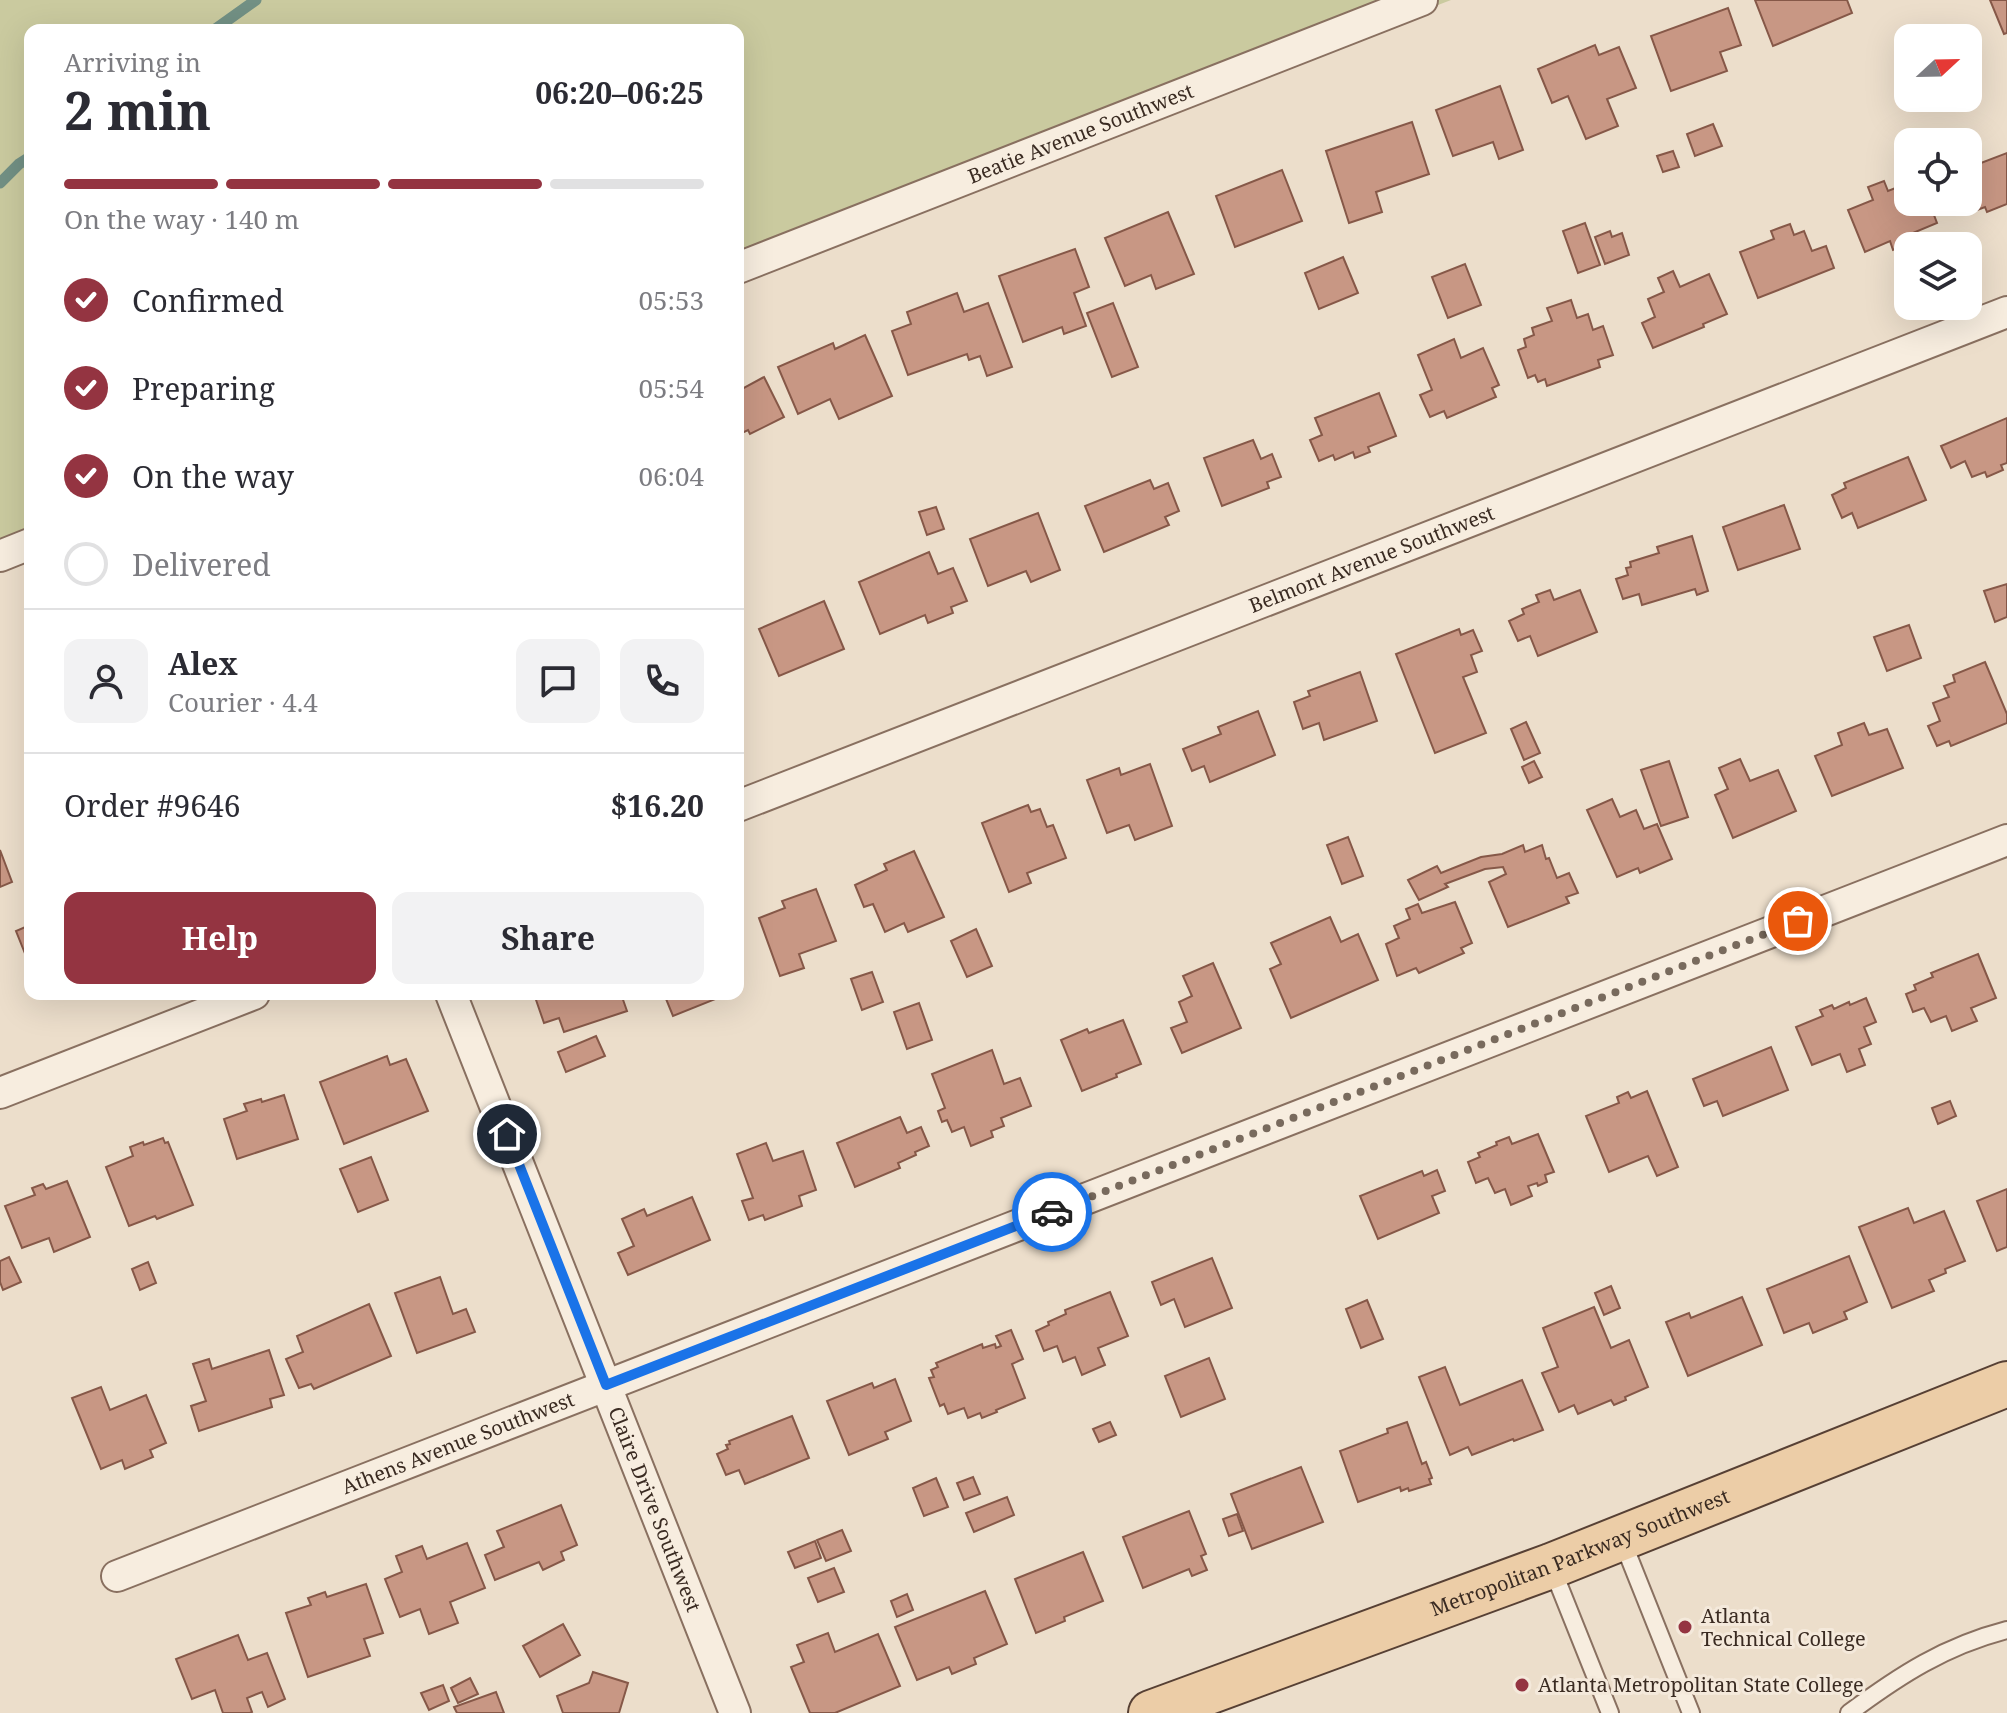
<!DOCTYPE html>
<meta charset="utf-8">
<style>
:root{--surface:#fff;--page:#f2f2f3;--text:#2b2b33;--muted:#7c7c81;--line:#e1e1e2;--accent:#943441}
body{margin:0;font-family:"Noto Serif",serif;background:var(--page);color:var(--text);height:100vh;display:flex;flex-direction:column;font-size:30px;white-space:nowrap}
*{box-sizing:border-box;margin:0}
p{font-size:26px;color:var(--muted)}
.icon{flex:none;width:44px;height:44px;fill:none;stroke:currentColor;stroke-width:2;stroke-linecap:round;stroke-linejoin:round}
.map{position:relative;flex:1;overflow:hidden}
.side{position:absolute;left:24px;top:24px;width:720px;height:976px;display:flex;flex-direction:column;background:var(--surface);border-radius:16px;box-shadow:0 8px 32px #0002}
.side>*{flex:none}
.needle{width:52px;rotate:68deg}
.tools{position:absolute;left:1894px;top:24px;display:grid;gap:16px}
.tools a{display:grid;place-items:center;width:88px;height:88px;border-radius:16px;background:var(--surface);box-shadow:0 8px 32px #0002;font-size:40px}
.pin{position:absolute;display:grid;place-items:center;width:68px;height:68px;color:#fff;margin:-34px;border:4px solid #fff;border-radius:50%;box-shadow:0 2px 8px #0007}
.courier{position:absolute;display:grid;place-items:center;width:80px;height:80px;margin:-40px;border:6px solid #1a73e8;border-radius:50%;background:#fff;color:#222;box-shadow:0 2px 10px #0007}
.head em{font-style:normal;font-weight:700}
.head div{display:flex;flex-direction:column-reverse}
.head{display:flex;align-items:center;justify-content:space-between;height:136px;padding:0 40px}
h1{font-size:52px;font-weight:700;line-height:60px}
.bar{display:grid;grid-template-columns:repeat(4,1fr);gap:12px 8px;align-content:center;height:96px;padding:0 40px}
.bar i{height:10px;border-radius:6px;background:var(--line)}
.bar .current{background:var(--accent)}
.bar p{grid-column:span 4}
.line{display:flex;align-items:center;gap:20px;padding:0 40px;border-top:2px solid var(--line)}
.line div{flex:1}
.round{display:grid;place-items:center;flex:none;width:84px;height:84px;border-radius:16px;background:var(--page)}
ol{padding:0 40px;list-style:none}
li{display:flex;align-items:center;gap:24px;height:88px}
li p{margin-inline-start:auto}
li .icon{padding:8px;border-radius:50%;background:var(--accent);color:#fff;stroke-width:4}
li:last-child{color:var(--muted)}
li i{width:44px;height:44px;border:4px solid var(--line);border-radius:50%}
.cta{display:flex;gap:16px;margin-top:auto;padding:16px 40px}
.cta a{flex:1;height:92px;border-radius:16px;background:var(--accent);color:#fff;font-size:32px;font-weight:700;line-height:92px;text-align:center}
.cta a+a{background:var(--page);color:var(--text)}
.map>svg:first-child{display:block}
.green{fill:#caca9f}
.lines{fill:none;stroke-linecap:round;stroke-linejoin:round}
.stream{stroke:#729084;stroke-width:11}
.building{fill:#c89784;stroke:#865848;stroke-width:2}
.service-casing{stroke:#897060;stroke-width:20}
.minor-casing{stroke:#897060;stroke-width:34}
.primary-casing{stroke:#574034;stroke-width:48}
.service{stroke:#f7eddf;stroke-width:16}
.minor{stroke:#f7eddf;stroke-width:30}
.primary{stroke:#eccda7;stroke-width:44}
.done{stroke:#786a5d;stroke-width:8;stroke-dasharray:0 14.4}
.route{stroke:#1a73e8;stroke-width:10}
.poi-dot{fill:#943441;stroke:#f4e9db;stroke-width:3}
.labels{text-anchor:middle;stroke-width:6;stroke-linejoin:round;paint-order:stroke}
.street-label{font-size:20px;fill:#3a2b22;stroke:#f4e9db}
.poi-label{font-size:20px;fill:#3a2b22;stroke:#f4e9db;text-anchor:start}
</style>
<div class="map">
<svg width="2007" height="1713" viewBox="0 0 2007 1713">
<rect width="100%" height="100%" fill="#ecdecb"/>
<!-- green -->
<path class="green" d="M0 0H1451L738 276V30H30V550L0 562Z"/>
<g class="lines">
<!-- stream -->
<g class="stream">
<path d="M214 30 256 0"/>
<path d="M0 183 19 164 30 157"/>
</g>
</g>
<!-- building -->
<g class="building">
<path d="M1755 0H1847L1852 13 1773 46Z"/>
<path d="M1990 0H2007V33L2004 34Z"/>
<path d="M1728 8 1741 45 1720 52 1727 71 1671 91 1651 36Z"/>
<path d="M1595 45 1599 55 1619 47 1636 88 1607 99 1618 126 1586 139 1568 96 1552 103 1538 69Z"/>
<path d="M1500 86 1523 150 1499 159 1493 142 1453 156 1436 110Z"/>
<path d="M1412 122 1429 174 1376 192 1382 212 1349 223 1326 151Z"/>
<path d="M1713 124 1722 146 1695 156 1687 134Z"/>
<path d="M1673 151 1679 167 1663 172 1657 156Z"/>
<path d="M2007 153V204L1987 212 1985 207 1972 212 1968 201V183L1971 182 1968 168Z"/>
<path d="M1282 170 1302 221 1235 247 1216 196Z"/>
<path d="M1884 181 1888 191 1906 184 1908 202H1929L1937 223 1908 235 1911 242 1893 250 1890 241 1865 252 1848 210 1873 200 1868 187Z"/>
<path d="M1168 212 1194 274 1156 289 1151 275 1125 286 1105 238Z"/>
<path d="M1585 223 1600 265 1578 273 1563 231Z"/>
<path d="M1790 224 1794 235 1804 231 1812 251 1826 246 1834 268 1758 298 1740 252 1774 239 1771 231Z"/>
<path d="M1610 231 1612 237 1622 233 1629 255 1605 264 1595 237Z"/>
<path d="M1075 249 1089 287 1074 293 1086 326 1064 334 1062 327 1023 342 999 276Z"/>
<path d="M1343 257 1358 293 1319 309 1305 273Z"/>
<path d="M1465 264 1481 305 1448 318 1432 277Z"/>
<path d="M1673 271 1680 287 1709 274 1727 314 1703 324 1704 327 1653 348 1642 323 1655 317 1648 299 1664 292 1658 278Z"/>
<path d="M957 293 964 312 988 303 1012 367 987 376 980 356 969 360 967 354 908 375 892 331 911 324 907 312Z"/>
<path d="M1571 300 1577 318 1588 314 1593 330 1603 326 1613 355 1598 360 1600 367 1547 386 1545 379 1538 382 1535 375 1528 378 1518 350 1526 347 1524 339 1534 335 1532 328 1552 321 1547 308Z"/>
<path d="M1113 303 1138 367 1112 377 1087 313Z"/>
<path d="M865 335 892 396 839 419 830 399 798 414 778 367 833 343 835 349Z"/>
<path d="M1454 339 1461 358 1483 348 1499 385 1492 388 1496 397 1447 418 1444 411 1430 417 1420 395 1432 390 1418 355Z"/>
<path d="M764 377 784 417 750 434 748 430 738 435V391Z"/>
<path d="M1379 393 1396 436 1368 447 1370 452 1355 458 1353 452 1335 460 1333 455 1319 461 1310 440 1322 435 1315 418Z"/>
<path d="M2007 418V463L2001 465 2003 470 1987 477 1985 472 1972 477 1965 461 1951 468 1941 446Z"/>
<path d="M1253 440 1261 459 1272 454 1281 477 1267 482 1269 488 1222 506 1204 458Z"/>
<path d="M1908 457 1926 500 1858 528 1852 513 1842 518 1832 495 1846 488 1844 483Z"/>
<path d="M1150 480 1154 489 1168 483 1179 511 1165 517 1169 525 1104 552 1085 506Z"/>
<path d="M1784 505 1800 549 1738 570 1723 527Z"/>
<path d="M936 507 944 529 927 535 919 512Z"/>
<path d="M1038 513 1060 570 1031 582 1026 571 988 586 970 539Z"/>
<path d="M1692 536 1708 591 1697 595 1695 589 1642 605 1639 594 1623 599 1616 579 1628 575 1626 568 1631 567 1630 562 1659 553 1657 547Z"/>
<path d="M929 552 938 574 953 568 967 601 951 607 953 613 928 623 925 615 880 634 859 582Z"/>
<path d="M2007 584V617L1995 622 1984 591Z"/>
<path d="M1550 590 1554 600 1580 590 1597 632 1538 656 1530 636 1518 641 1509 621 1524 614 1522 609 1539 602 1536 595Z"/>
<path d="M824 601 844 649 779 676 759 629Z"/>
<path d="M1909 625 1921 658 1887 671 1874 637Z"/>
<path d="M1459 629 1461 635 1473 630 1482 651 1471 655 1477 672 1463 677 1486 733 1435 753 1396 654Z"/>
<path d="M1985 662 2007 714V723L1951 746 1949 741 1937 746 1928 726 1940 721 1933 703 1949 697 1944 686 1955 682 1953 675Z"/>
<path d="M1360 672 1377 721 1324 740 1319 723 1303 729 1294 702 1310 696 1308 691Z"/>
<path d="M1258 711 1275 755 1210 782 1204 766 1192 771 1183 749 1221 734 1218 727Z"/>
<path d="M1526 722 1540 753 1524 760 1511 729Z"/>
<path d="M1864 723 1869 735 1887 729 1903 768 1832 796 1815 756 1842 745 1838 733Z"/>
<path d="M1740 759 1750 781 1778 770 1796 811 1733 838 1715 795 1728 789 1719 768Z"/>
<path d="M1534 761 1542 777 1529 783 1522 767Z"/>
<path d="M1669 761 1688 817 1661 826 1641 770Z"/>
<path d="M1150 764 1172 826 1135 840 1129 825 1107 833 1087 780 1119 768 1121 775Z"/>
<path d="M1612 799 1620 817 1636 810 1644 829 1657 824 1672 859 1640 873 1638 868 1617 877 1587 810Z"/>
<path d="M1028 805 1031 812 1040 809 1047 827 1053 825 1066 858 1027 873 1031 883 1009 892 982 823Z"/>
<path d="M1348 837 1363 876 1342 884 1327 845Z"/>
<path d="M1523 845 1525 852 1542 845 1546 859 1549 858 1557 878 1569 873 1578 893 1566 897 1569 903 1508 927 1489 882 1506 874 1503 867 1485 869 1445 884 1448 887 1419 900 1408 880 1437 866 1441 873 1481 857 1502 854Z"/>
<path d="M0 850 12 882 0 887Z"/>
<path d="M914 851 944 917 908 932 904 923 885 932 873 904 864 907 855 885 887 870 884 864Z"/>
<path d="M816 889 836 941 799 954 804 968 780 976 759 918 785 908 782 901Z"/>
<path d="M1455 902 1472 943 1461 948 1464 953 1419 973 1416 968 1397 976 1386 944 1399 938 1394 926 1410 919 1406 909 1418 904 1422 913Z"/>
<path d="M1330 917 1341 942 1358 934 1378 980 1291 1018 1270 969 1281 964 1271 943Z"/>
<path d="M30 925V966L16 931Z"/>
<path d="M976 929 992 966 967 977 951 941Z"/>
<path d="M1978 954 1996 998 1971 1008 1977 1021 1952 1031 1946 1016 1931 1022 1924 1008 1913 1012 1906 994 1916 990 1914 985 1933 977 1931 973Z"/>
<path d="M1213 963 1241 1028 1182 1053 1171 1028 1187 1022 1179 1002 1192 996 1183 976Z"/>
<path d="M872 972 883 1002 862 1010 851 979Z"/>
<path d="M544 994H621L627 1011 564 1032 559 1018 544 1023 535 997Z"/>
<path d="M664 994H717L718 998 673 1016Z"/>
<path d="M1866 998 1876 1022 1864 1027 1871 1044 1859 1049 1865 1065 1847 1072 1840 1054 1812 1065 1796 1027 1823 1016 1820 1010 1832 1005 1834 1009 1849 1002 1850 1005Z"/>
<path d="M919 1003 932 1040 907 1049 894 1012Z"/>
<path d="M1123 1020 1141 1064 1116 1074 1117 1077 1082 1091 1061 1040 1087 1029 1089 1033Z"/>
<path d="M596 1036 605 1056 566 1072 558 1052Z"/>
<path d="M1771 1047 1788 1090 1723 1116 1717 1101 1704 1106 1693 1079Z"/>
<path d="M992 1050 1004 1084 1020 1078 1031 1106 1001 1118 1004 1126 991 1131 993 1137 971 1146 964 1127 952 1132 947 1120 942 1122 938 1111 945 1108 932 1074Z"/>
<path d="M387 1056 390 1065 406 1059 428 1111 344 1144 320 1082Z"/>
<path d="M1647 1091 1678 1167 1657 1176 1648 1156 1609 1172 1586 1116 1619 1103 1617 1097 1628 1092 1631 1098Z"/>
<path d="M284 1095 298 1139 237 1159 224 1119 247 1111 244 1104 261 1099 262 1102Z"/>
<path d="M1950 1101 1956 1116 1938 1124 1932 1108Z"/>
<path d="M900 1117 907 1133 921 1127 929 1146 915 1152 916 1155 898 1163 900 1168 855 1187 837 1143Z"/>
<path d="M1538 1134 1554 1172 1545 1175 1547 1182 1538 1186 1537 1183 1528 1186 1532 1196 1511 1205 1505 1189 1495 1193 1488 1178 1476 1183 1468 1162 1480 1157 1478 1153 1497 1145 1496 1142 1509 1137 1512 1144Z"/>
<path d="M163 1138 165 1143 168 1142 193 1205 157 1219 155 1216 129 1226 106 1167 133 1156 130 1147 143 1142 144 1145Z"/>
<path d="M766 1143 773 1161 803 1151 816 1190 799 1196 802 1206 765 1220 763 1215 749 1220 742 1201 753 1198 737 1154Z"/>
<path d="M371 1157 388 1200 358 1212 340 1169Z"/>
<path d="M1437 1170 1445 1191 1432 1196 1439 1213 1378 1239 1360 1196 1422 1171 1424 1176Z"/>
<path d="M67 1181 90 1237 54 1252 49 1238 22 1248 5 1206 35 1195 32 1188 43 1184 46 1189Z"/>
<path d="M2007 1189V1247L1997 1251 1977 1201Z"/>
<path d="M692 1197 710 1240 628 1275 618 1253 634 1246 622 1219 644 1209 647 1216Z"/>
<path d="M1908 1208 1914 1223 1944 1211 1965 1261 1945 1269 1946 1273 1929 1280 1934 1291 1892 1308 1859 1227Z"/>
<path d="M1849 1256 1867 1302 1844 1312 1847 1319 1813 1333 1809 1323 1784 1333 1767 1289Z"/>
<path d="M9 1257 21 1282 3 1290 0 1282V1261Z"/>
<path d="M1212 1258 1232 1308 1185 1327 1174 1299 1161 1305 1152 1282Z"/>
<path d="M148 1262 156 1283 140 1290 132 1269Z"/>
<path d="M440 1277 453 1314 466 1309 475 1332 417 1353 395 1293Z"/>
<path d="M1611 1286 1620 1308 1604 1315 1595 1293Z"/>
<path d="M1110 1292 1128 1336 1098 1348 1105 1365 1082 1375 1075 1357 1063 1362 1057 1346 1044 1351 1036 1331 1049 1325 1048 1322 1066 1314 1065 1310Z"/>
<path d="M1742 1297 1762 1345 1688 1376 1666 1322 1689 1313 1691 1318Z"/>
<path d="M1367 1300 1383 1339 1361 1348 1346 1309Z"/>
<path d="M369 1304 391 1356 314 1389 311 1384 299 1388 286 1359 303 1352 297 1336Z"/>
<path d="M1594 1307 1611 1348 1629 1340 1648 1387 1625 1397 1626 1400 1614 1405 1611 1400 1578 1414 1574 1405 1559 1412 1542 1373 1558 1367 1543 1328Z"/>
<path d="M1011 1330 1023 1359 1012 1364 1025 1398 996 1410 997 1412 982 1418 980 1413 968 1418 964 1408 948 1414 944 1404 940 1406 929 1378 934 1377 931 1370 938 1367 936 1363 982 1344 983 1348 995 1344 996 1348 1001 1346 996 1336Z"/>
<path d="M269 1350 284 1395 270 1399 272 1407 199 1431 191 1406 206 1401 193 1364 209 1359 212 1369Z"/>
<path d="M1209 1358 1225 1399 1181 1417 1165 1376Z"/>
<path d="M1445 1367 1460 1405 1522 1380 1543 1430 1514 1441 1513 1439 1472 1455 1468 1447 1450 1455 1419 1377Z"/>
<path d="M895 1379 911 1421 885 1432 888 1439 849 1455 827 1401 872 1383 874 1388Z"/>
<path d="M101 1387 110 1410 146 1395 166 1443 150 1450 153 1457 125 1469 122 1460 101 1469 72 1398Z"/>
<path d="M792 1416 809 1458 745 1484 739 1470 726 1475 717 1454 728 1449 726 1445 730 1444 729 1441Z"/>
<path d="M1110 1422 1116 1435 1099 1442 1093 1429Z"/>
<path d="M1407 1422 1422 1464 1426 1462 1432 1478 1429 1479 1431 1484 1409 1491 1408 1488 1401 1491 1400 1487 1358 1502 1340 1451 1388 1433 1387 1429Z"/>
<path d="M1301 1467 1323 1522 1252 1549 1231 1494Z"/>
<path d="M973 1477 980 1494 964 1500 957 1483Z"/>
<path d="M936 1478 948 1507 924 1516 913 1488Z"/>
<path d="M1007 1497 1014 1515 974 1532 966 1513Z"/>
<path d="M561 1505 577 1545 561 1552 564 1560 543 1570 539 1562 495 1580 485 1555 504 1547 497 1531Z"/>
<path d="M1189 1511 1206 1554 1201 1556 1207 1570 1192 1576 1189 1569 1143 1588 1123 1537Z"/>
<path d="M1237 1514 1243 1531 1229 1536 1223 1519Z"/>
<path d="M842 1530 851 1551 826 1561 817 1540Z"/>
<path d="M815 1541 821 1558 795 1568 788 1552Z"/>
<path d="M467 1543 485 1588 450 1602 458 1623 429 1634 420 1609 400 1617 385 1579 402 1572 396 1556 422 1546 427 1559Z"/>
<path d="M1083 1552 1103 1601 1064 1617 1065 1621 1036 1633 1015 1579Z"/>
<path d="M834 1568 844 1592 818 1602 808 1578Z"/>
<path d="M366 1584 383 1633 364 1639 370 1656 308 1677 286 1613 311 1605 308 1598 325 1592 327 1597Z"/>
<path d="M985 1591 1007 1644 974 1658 976 1664 952 1674 949 1667 917 1680 895 1627Z"/>
<path d="M907 1594 913 1610 897 1617 891 1601Z"/>
<path d="M563 1624 580 1655 540 1677 523 1646Z"/>
<path d="M828 1633 835 1652 878 1634 900 1686 835 1713H810L791 1667 804 1662 797 1645Z"/>
<path d="M238 1635 248 1660 267 1653 285 1699 268 1707 262 1692 247 1698 252 1712 250 1713H223L215 1690 192 1699 176 1659Z"/>
<path d="M593 1672 628 1683 619 1713H563L557 1696 589 1683Z"/>
<path d="M470 1678 478 1694 458 1703 451 1688Z"/>
<path d="M443 1685 449 1701 429 1710 421 1693Z"/>
<path d="M496 1692 504 1713H457L454 1707Z"/>
</g>
<g class="lines">
<!-- service casing -->
<g class="service-casing">
<g id="service">
<path d="M1622 1540 1691 1713"/>
<path d="M1552 1568 1610 1713"/>
<path d="M1849 1713C1900 1675 1945 1646 2007 1630"/>
</g>
</g>
<!-- minor casing -->
<g class="minor-casing">
<g id="minor">
<path id="s1" d="M738 268 1422 0"/>
<path d="M0 556 30 544"/>
<path id="s2" d="M738 806 2007 312"/>
<path id="s3" d="M451 994 735 1713"/>
<path d="M0 1093 254 994"/>
<path id="s4" d="M117 1576 2007 840"/>
</g>
</g>
<!-- primary casing -->
<g class="primary-casing">
<g id="primary">
<path id="s5" d="M1151 1713 1551 1566 2007 1384"/>
</g>
</g>
<!-- service -->
<use href="#service" class="service"/>
<!-- minor -->
<use href="#minor" class="minor"/>
<!-- primary -->
<use href="#primary" class="primary"/>
</g>
<g class="lines">
<!-- done -->
<path class="done" d="M1052 1212 1798 921"/>
<!-- route -->
<path class="route" d="M507 1134 606 1385 1052 1212"/>
</g>
<!-- markers -->
<g class="poi-dot">
<circle cx="1685" cy="1627" r="8"/>
<circle cx="1522" cy="1685" r="8"/>
</g>
<g class="labels">
<!-- street labels -->
<g class="street-label">
<text dy="7" stroke="none"><textPath href="#s1" startOffset="368">Beatie Avenue Southwest</textPath></text>
<text dy="7" stroke="none"><textPath href="#s2" startOffset="680">Belmont Avenue Southwest</textPath></text>
<text dy="7" stroke="none"><textPath href="#s4" startOffset="366">Athens Avenue Southwest</textPath></text>
<text dy="7" stroke="none"><textPath href="#s3" startOffset="554">Claire Drive Southwest</textPath></text>
<text dy="7" stroke="none"><textPath href="#s5" startOffset="458">Metropolitan Parkway Southwest</textPath></text>
</g>
<!-- poi labels -->
<g class="poi-label">
<text x="1701" y="1623">Atlanta<tspan x="1701" dy="23">Technical College</tspan></text>
<text x="1538" y="1692">Atlanta Metropolitan State College</text>
</g>
</g>
</svg>
<div class="tools">
<a><svg class="needle" viewBox="-14 -14 28 28"><path d="M0-13l5 13h-10z" fill="#e53935"/><path d="M0 13l5-13h-10z" fill="#7c7c81"/></svg></a>
<a><svg class="icon" aria-label="locate" viewBox="0 0 24 24"><circle cx="12" cy="12" r="6"/><path d="M12 2v4M12 18v4M2 12h4M18 12h4"/></svg></a>
<a><svg class="icon" aria-label="layers" viewBox="0 0 24 24"><path d="M12 4l9 5-9 5-9-5zM3 14l9 5 9-5"/></svg></a>
</div>
<div class="pin" style="left:1798px;top:921px;background:#ea580c"><svg class="icon" aria-label="bag" viewBox="0 0 24 24"><path d="M5 8h14l-1 12H6zM9 8a3 3 0 0 1 6 0"/></svg></div>
<div class="pin" style="left:507px;top:1134px;background:#1f2937"><svg class="icon" aria-label="home" viewBox="0 0 24 24"><path d="M3 11l9-7 9 7M6 9v11h12V9"/></svg></div>
<div class="courier" style="left:1052px;top:1212px"><svg class="icon" aria-label="car" viewBox="0 0 24 24"><path d="M5 17H2v-5l4-1 3-4h7l3 4 3 1v5h-3M9 17h6M6 11h13"/><circle cx="7" cy="17" r="2"/><circle cx="17" cy="17" r="2"/></svg></div>
<section class="side">
<div class="head"><div><h1>2 min</h1><p>Arriving in</p></div><em>06:20–06:25</em></div>
<div class="bar"><i class="current"></i><i class="current"></i><i class="current"></i><i></i><p>On the way · 140 m</p></div>
<ol>
<li><svg class="icon" aria-label="check" viewBox="0 0 24 24"><path d="M5 12l5 5 9-10"/></svg>Confirmed<p>05:53</p></li>
<li><svg class="icon" aria-label="check" viewBox="0 0 24 24"><path d="M5 12l5 5 9-10"/></svg>Preparing<p>05:54</p></li>
<li><svg class="icon" aria-label="check" viewBox="0 0 24 24"><path d="M5 12l5 5 9-10"/></svg>On the way<p>06:04</p></li>
<li><i></i>Delivered</li>
</ol>
<div class="line" style="height:144px"><a class="round"><svg class="icon" aria-label="person" viewBox="0 0 24 24"><circle cx="12" cy="8" r="4"/><path d="M4 21q1-7 8-7t8 7"/></svg></a><div><b>Alex</b><p>Courier · 4.4</p></div><a class="round"><svg class="icon" aria-label="chat" viewBox="0 0 24 24"><path d="M4 5h16v11H9l-5 4z"/></svg></a><a class="round"><svg class="icon" aria-label="phone" viewBox="0 0 24 24"><path d="M5 4h4l2 5-3 2q2 4 5 5l2-3 5 2v4C11 20 4 13 5 4z"/></svg></a></div>
<div class="line" style="height:104px"><div>Order #9646</div><b>$16.20</b></div>
<div class="cta"><a>Help</a><a>Share</a></div>
</section>
</div>
